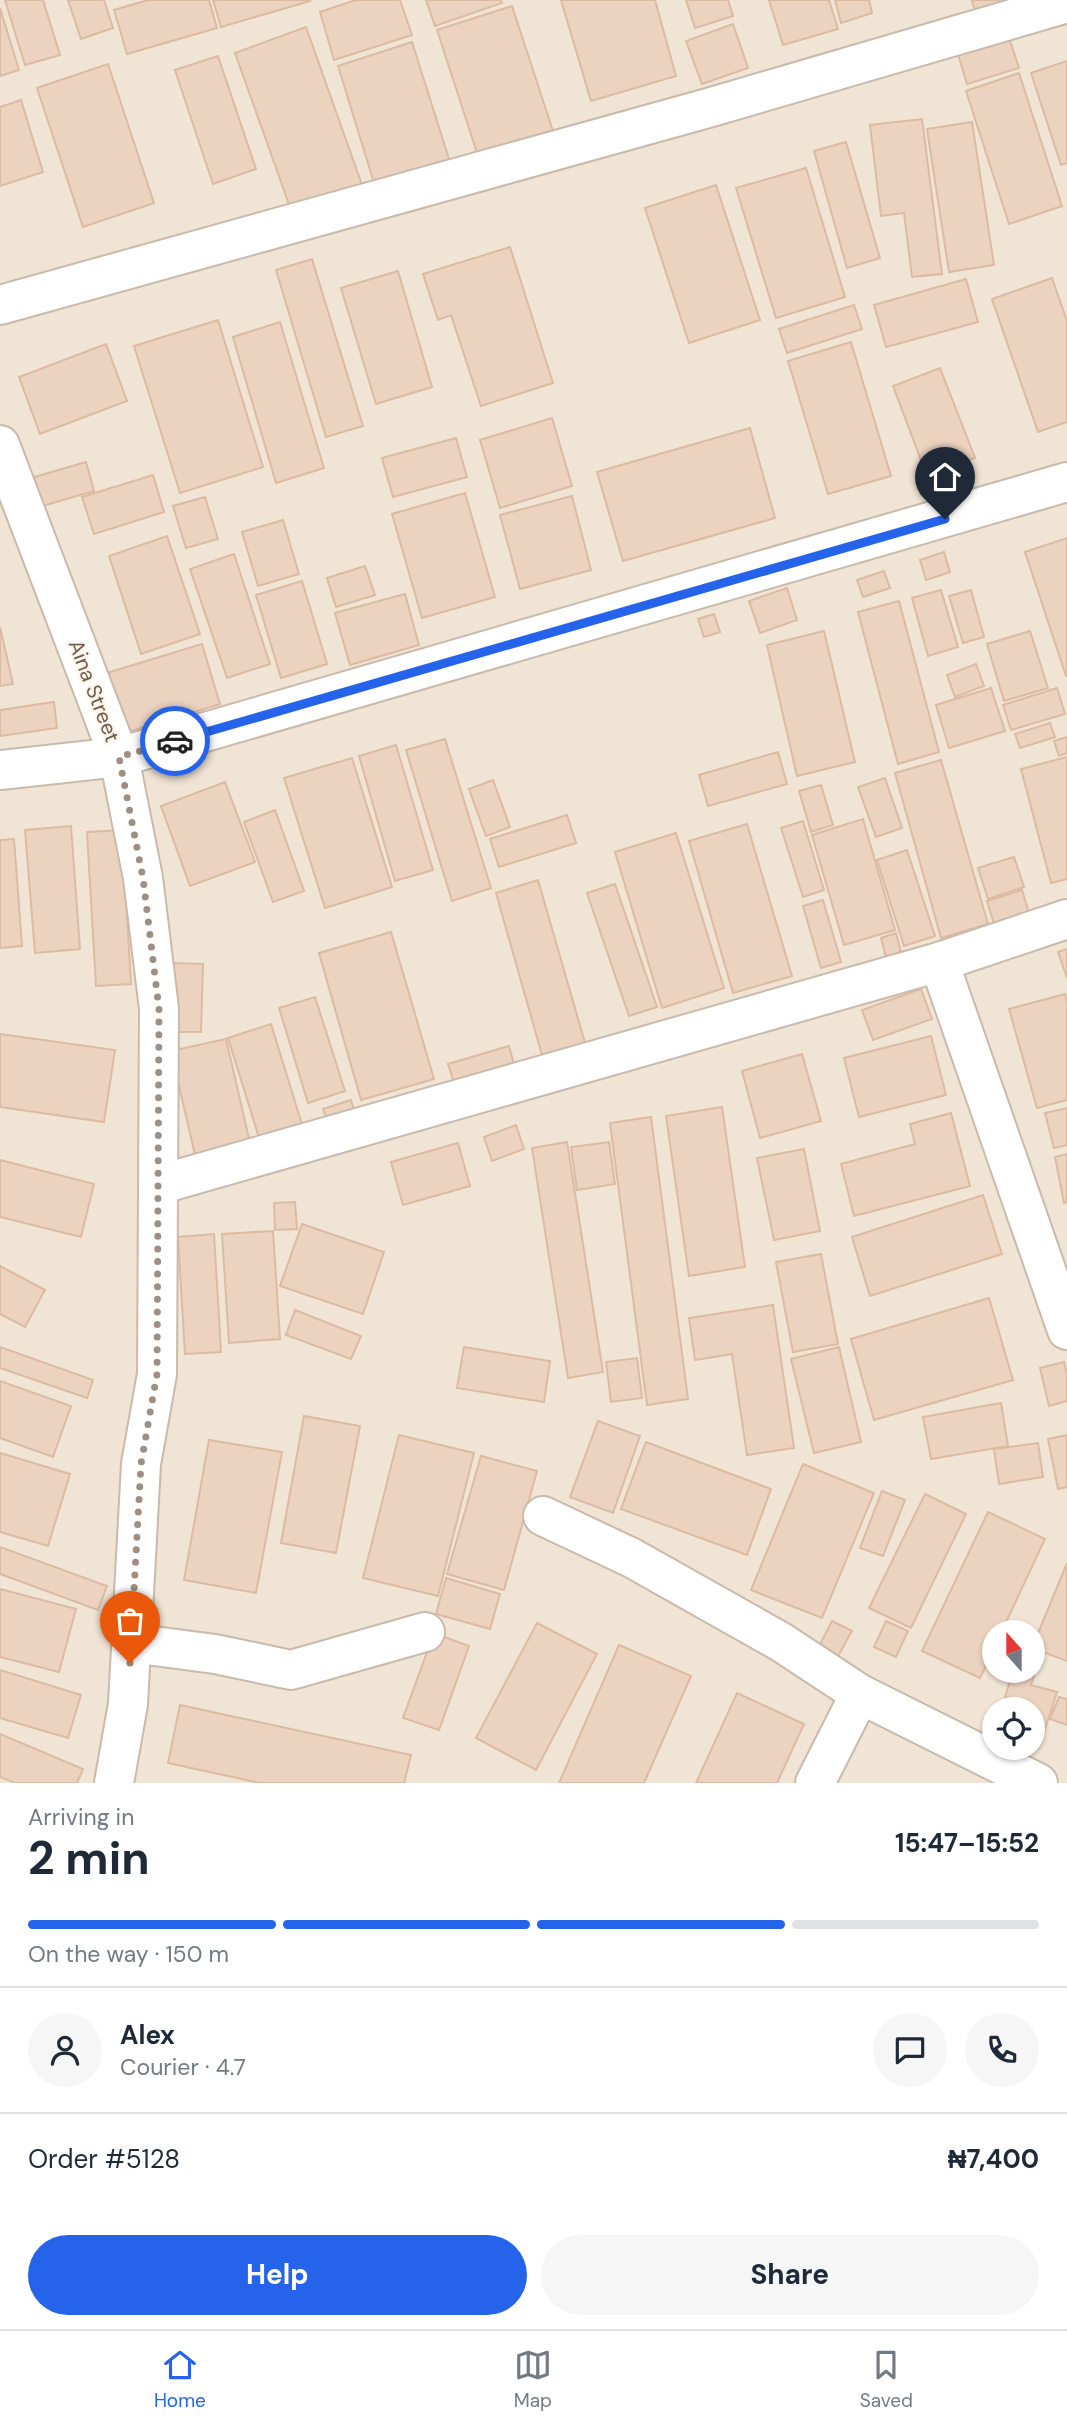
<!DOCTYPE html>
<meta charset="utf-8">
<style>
:root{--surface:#fff;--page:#f6f6f7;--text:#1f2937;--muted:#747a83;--line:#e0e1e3;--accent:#2563eb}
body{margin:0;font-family:"DM Sans",sans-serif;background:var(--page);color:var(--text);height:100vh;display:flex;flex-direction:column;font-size:26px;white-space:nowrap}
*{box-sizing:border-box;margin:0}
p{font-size:23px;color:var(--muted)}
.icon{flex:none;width:38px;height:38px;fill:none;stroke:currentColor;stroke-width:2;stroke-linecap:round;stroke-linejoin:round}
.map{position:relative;height:1783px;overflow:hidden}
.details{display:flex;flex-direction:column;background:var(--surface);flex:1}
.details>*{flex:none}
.needle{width:46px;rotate:339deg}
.buttons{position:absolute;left:982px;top:1620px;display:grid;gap:14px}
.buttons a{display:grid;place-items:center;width:63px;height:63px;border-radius:50%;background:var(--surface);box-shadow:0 2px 5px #0004;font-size:35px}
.pin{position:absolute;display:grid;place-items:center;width:60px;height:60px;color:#fff;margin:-72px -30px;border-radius:50% 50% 50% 0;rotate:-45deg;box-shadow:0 0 7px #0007}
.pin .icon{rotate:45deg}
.courier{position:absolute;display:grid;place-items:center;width:70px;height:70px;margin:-35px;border:5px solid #2563eb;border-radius:50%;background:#fff;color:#222;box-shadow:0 2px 9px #0007}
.headline em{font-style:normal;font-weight:700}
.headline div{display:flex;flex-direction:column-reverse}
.headline{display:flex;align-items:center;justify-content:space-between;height:119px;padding:0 28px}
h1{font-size:46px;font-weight:700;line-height:52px}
.bar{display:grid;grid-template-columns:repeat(4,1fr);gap:10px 7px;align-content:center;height:84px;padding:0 28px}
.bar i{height:9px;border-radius:5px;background:var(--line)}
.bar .active{background:var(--accent)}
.bar p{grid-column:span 4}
.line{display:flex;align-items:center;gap:18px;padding:0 28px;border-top:2px solid var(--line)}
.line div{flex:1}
.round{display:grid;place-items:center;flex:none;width:74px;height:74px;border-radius:37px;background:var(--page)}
.cta{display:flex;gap:14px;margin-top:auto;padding:14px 28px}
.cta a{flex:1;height:80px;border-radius:42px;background:var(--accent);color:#fff;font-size:28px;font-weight:700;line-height:80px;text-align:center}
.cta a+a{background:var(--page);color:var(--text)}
.menu{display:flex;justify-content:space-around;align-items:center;height:98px;border-top:2px solid var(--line);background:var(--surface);font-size:19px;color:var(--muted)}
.menu a{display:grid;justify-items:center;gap:4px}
.menu .active{color:var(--accent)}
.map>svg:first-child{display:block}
.residential{fill:#f0e4d4;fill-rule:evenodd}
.building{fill:#ecd3c0;stroke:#ddbaa2;stroke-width:2}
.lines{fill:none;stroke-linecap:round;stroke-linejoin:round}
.minor-casing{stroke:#c9baac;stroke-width:42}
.minor{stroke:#fff;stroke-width:38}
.done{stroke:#9f8f82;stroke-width:7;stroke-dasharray:0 12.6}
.route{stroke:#2563eb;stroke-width:9}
.labels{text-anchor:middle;stroke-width:5;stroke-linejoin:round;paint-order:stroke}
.street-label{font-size:21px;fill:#6f5a4d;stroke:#fdf6eb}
</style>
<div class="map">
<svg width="1067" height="1783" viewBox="0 0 1067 1783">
<rect width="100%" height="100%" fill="#f9f2e5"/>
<!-- residential -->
<path class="residential" d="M0 0H1067V1783H0ZM994 1633H1032V1671H994ZM994 1710H1032V1748H994Z"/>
<!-- building -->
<g class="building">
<path d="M5 0H43L60 55 25 65Z"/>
<path d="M68 0H104L113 28 81 39Z"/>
<path d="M148 0H209L217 28 127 54 114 10Z"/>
<path d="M213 0H309L310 1 221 27Z"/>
<path d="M356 0H400L412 35 334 60 320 12Z"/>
<path d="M426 0H501L502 3 435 26Z"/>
<path d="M561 0H655L676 76 591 101Z"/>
<path d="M686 0H728L733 16 695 28Z"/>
<path d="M769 0H829L838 29 783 45Z"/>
<path d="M835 0H869L872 13 841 23Z"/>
<path d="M972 0H999L1001 8 976 16Z"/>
<path d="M512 6 555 137 480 162 437 30Z"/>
<path d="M0 8 19 70 0 76Z"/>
<path d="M733 24 748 68 702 84 686 41Z"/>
<path d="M306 27 362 185 291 210 235 53Z"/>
<path d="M1009 38 1019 68 967 84 958 54Z"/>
<path d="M412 42 450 162 375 186 338 66Z"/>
<path d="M218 56 256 169 213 184 175 70Z"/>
<path d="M1067 61V163L1061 165 1031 73Z"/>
<path d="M108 64 154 203 83 227 37 88Z"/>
<path d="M1019 73 1062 206 1009 224 966 91Z"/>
<path d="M21 100 43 172 0 186V107Z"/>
<path d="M922 119 942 274 912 277 904 213 881 216 870 125Z"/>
<path d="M972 122 994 265 949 272 927 129Z"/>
<path d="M846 142 880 258 847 268 814 151Z"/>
<path d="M806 168 845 297 776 318 736 188Z"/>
<path d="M716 185 760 320 689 343 645 208Z"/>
<path d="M510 247 553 383 481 406 451 315 438 320 423 274Z"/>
<path d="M312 259 363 426 326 437 276 270Z"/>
<path d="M398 271 432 387 376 404 341 288Z"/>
<path d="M1052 278 1067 321V422L1038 432 992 299Z"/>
<path d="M966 279 978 322 886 347 874 305Z"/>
<path d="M854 305 862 329 787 353 779 329Z"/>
<path d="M218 320 263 467 180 493 134 346Z"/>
<path d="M280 322 324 468 276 483 233 337Z"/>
<path d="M851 342 891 476 828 494 788 361Z"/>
<path d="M106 344 127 401 40 434 19 377Z"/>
<path d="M940 368 975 458 927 476 893 386Z"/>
<path d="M552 418 572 486 500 508 480 440Z"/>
<path d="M750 428 775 518 623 561 597 472Z"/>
<path d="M456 438 467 477 393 497 382 458Z"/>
<path d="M86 462 94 491 39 507 31 478Z"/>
<path d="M153 475 164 512 94 534 82 497Z"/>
<path d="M465 493 495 597 422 618 392 514Z"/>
<path d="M572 496 591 570 520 589 500 515Z"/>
<path d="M205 497 218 539 186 548 173 506Z"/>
<path d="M283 520 299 574 258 586 242 532Z"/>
<path d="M167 536 200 634 141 654 109 556Z"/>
<path d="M1067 538V676H1066L1025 552Z"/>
<path d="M944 552 950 572 926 580 920 560Z"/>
<path d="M234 554 270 664 227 678 190 569Z"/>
<path d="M365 566 375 595 336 607 327 578Z"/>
<path d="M884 571 890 588 863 597 857 580Z"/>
<path d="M302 581 327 664 281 678 256 595Z"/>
<path d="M787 588 797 620 760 633 749 601Z"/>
<path d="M941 590 958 647 928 656 912 598Z"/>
<path d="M971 590 984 637 963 643 949 596Z"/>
<path d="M405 594 419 645 350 665 335 613Z"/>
<path d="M899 601 939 752 898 764 858 612Z"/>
<path d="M714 614 720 632 704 637 698 619Z"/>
<path d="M0 627 13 684 0 686Z"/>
<path d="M824 631 855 762 797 776 767 645Z"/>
<path d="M1030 631 1048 688 1004 701 987 644Z"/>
<path d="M202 644 220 704 125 733 107 673Z"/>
<path d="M976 664 984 686 955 697 947 675Z"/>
<path d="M991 688 1005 731 949 748 936 705Z"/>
<path d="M1057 688 1065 714 1011 730 1003 705Z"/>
<path d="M54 702 57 728 0 736V710Z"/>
<path d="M1050 723 1055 737 1020 748 1015 734Z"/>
<path d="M1067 737V753L1059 756 1054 741Z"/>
<path d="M445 739 491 888 452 901 406 750Z"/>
<path d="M396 745 433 870 395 881 359 756Z"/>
<path d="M778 752 787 784 708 806 699 775Z"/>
<path d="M1067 757V879L1051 883 1021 769Z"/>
<path d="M352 758 392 887 325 908 284 778Z"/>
<path d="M941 760 988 924 941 938 895 773Z"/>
<path d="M885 778 902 828 876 837 858 787Z"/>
<path d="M493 780 510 827 486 836 469 789Z"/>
<path d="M225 782 255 862 190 886 161 806Z"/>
<path d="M821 785 833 825 811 832 799 791Z"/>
<path d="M275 810 304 891 273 902 244 822Z"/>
<path d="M567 815 576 843 499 867 490 839Z"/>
<path d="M863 819 895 930 844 945 812 835Z"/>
<path d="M803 821 824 890 803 897 781 828Z"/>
<path d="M747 824 792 976 733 993 689 841Z"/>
<path d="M71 826 80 949 35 953 25 830Z"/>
<path d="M122 830 131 984 96 986 87 832Z"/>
<path d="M676 833 724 988 662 1008 615 852Z"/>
<path d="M14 839 22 946 0 948V840Z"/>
<path d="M907 850 935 936 904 946 877 860Z"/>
<path d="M1014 857 1024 887 988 899 978 868Z"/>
<path d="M538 880 585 1043 542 1055 496 893Z"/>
<path d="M615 884 657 1007 629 1016 587 893Z"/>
<path d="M1022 890 1032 923 997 934 987 901Z"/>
<path d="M823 900 841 962 821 968 803 906Z"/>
<path d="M391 932 434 1079 361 1100 319 953Z"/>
<path d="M896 933 901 952 886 957 881 938Z"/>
<path d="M1067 949V978L1058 952Z"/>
<path d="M172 963 203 964 201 1032H171Z"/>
<path d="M921 989 932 1019 873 1040 862 1010Z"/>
<path d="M1065 994 1067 1002V1100L1037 1108 1009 1009Z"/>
<path d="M315 997 345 1091 308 1103 279 1008Z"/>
<path d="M271 1024 304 1131 261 1144 228 1038Z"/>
<path d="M0 1034 115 1050 104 1122 0 1107Z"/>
<path d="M931 1036 946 1095 859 1117 844 1058Z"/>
<path d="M226 1039 250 1143 195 1155 171 1051Z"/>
<path d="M509 1046 515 1068 455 1086 448 1064Z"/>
<path d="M802 1054 821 1121 760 1138 742 1071Z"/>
<path d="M351 1100 358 1122 331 1132 323 1109Z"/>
<path d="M722 1107 745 1267 689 1276 666 1116Z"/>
<path d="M1067 1108V1145L1054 1148 1045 1113Z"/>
<path d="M951 1113 970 1186 854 1216 841 1164 915 1144 910 1124Z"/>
<path d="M651 1117 688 1399 647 1405 610 1123Z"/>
<path d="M516 1125 524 1149 492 1161 484 1137Z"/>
<path d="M567 1142 603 1372 568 1378 532 1148Z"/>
<path d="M609 1142 615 1184 577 1190 571 1147Z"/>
<path d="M458 1143 470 1186 403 1205 391 1162Z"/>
<path d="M804 1149 820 1231 774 1240 757 1158Z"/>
<path d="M1067 1154V1202L1064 1203 1055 1157Z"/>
<path d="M0 1160 94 1184 81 1237 0 1217Z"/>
<path d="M983 1195 1002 1254 870 1296 852 1237Z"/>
<path d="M295 1202 297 1229 275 1230 274 1203Z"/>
<path d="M302 1224 384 1252 363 1314 280 1286Z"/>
<path d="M273 1231 280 1339 229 1343 222 1234Z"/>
<path d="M214 1234 221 1352 185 1354 178 1237Z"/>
<path d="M821 1254 838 1344 793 1352 776 1262Z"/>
<path d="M0 1266 45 1290 25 1327 0 1314Z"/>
<path d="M989 1298 1013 1380 874 1420 851 1339Z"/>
<path d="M773 1305 794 1448 747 1455 732 1354 695 1360 689 1318Z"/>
<path d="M295 1310 361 1336 351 1359 286 1335Z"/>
<path d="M0 1347 93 1380 87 1398 0 1368Z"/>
<path d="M464 1347 550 1361 544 1402 457 1388Z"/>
<path d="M839 1347 861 1442 814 1453 791 1359Z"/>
<path d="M637 1358 642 1398 611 1402 606 1362Z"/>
<path d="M1064 1362 1067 1375V1401L1049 1406 1040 1368Z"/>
<path d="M0 1381 71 1406 53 1457 0 1438Z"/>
<path d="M1001 1403 1008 1446 931 1459 923 1417Z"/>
<path d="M304 1416 360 1426 336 1553 281 1543Z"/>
<path d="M598 1421 640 1436 613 1513 570 1497Z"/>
<path d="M399 1435 474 1453 438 1596 363 1578Z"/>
<path d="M1067 1435V1487L1058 1489 1048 1439Z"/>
<path d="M209 1440 282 1452 256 1593 184 1580Z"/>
<path d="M646 1442 771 1489 747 1555 621 1509Z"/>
<path d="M1038 1443 1043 1477 999 1484 994 1449Z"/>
<path d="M0 1453 70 1474 48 1546 0 1532Z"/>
<path d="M481 1456 537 1471 504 1590 447 1574Z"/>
<path d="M803 1464 874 1493 822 1618 751 1590Z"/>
<path d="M882 1491 905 1500 883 1556 860 1548Z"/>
<path d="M925 1494 966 1514 911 1628 869 1608Z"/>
<path d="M988 1512 1045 1539 1001 1633H994V1649L980 1678 922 1651Z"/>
<path d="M0 1547 107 1586 98 1610 0 1574Z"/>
<path d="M1067 1563V1661L1032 1648Z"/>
<path d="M446 1578 500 1594 490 1629 436 1614Z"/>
<path d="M0 1589 76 1609 59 1672 0 1657Z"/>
<path d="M832 1621 852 1631 838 1656 819 1646Z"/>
<path d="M886 1621 908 1631 896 1657 874 1647Z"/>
<path d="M537 1623 597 1654 536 1770 476 1738Z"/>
<path d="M434 1633 469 1646 439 1730 403 1718Z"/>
<path d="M1032 1641 1044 1645 1031 1685 1057 1692 1044 1732 1032 1729V1710H1023L1025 1702 1005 1697 1013 1671H1032Z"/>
<path d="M619 1645 691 1676 644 1783H559Z"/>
<path d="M0 1670 81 1695 68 1738 0 1718Z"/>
<path d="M737 1693 804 1724 777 1783H696Z"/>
<path d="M1059 1697 1067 1699V1725L1050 1719Z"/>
<path d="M180 1705 411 1755 404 1783H260L168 1763Z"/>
<path d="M0 1734 83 1769 77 1783H15L0 1777Z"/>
</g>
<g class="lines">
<!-- minor casing -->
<g class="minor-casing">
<g id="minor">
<path d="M0 305 708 108 1067 3"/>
<path d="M0 445 119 757 143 878 159 1009 157 1374 141 1464 128 1704 114 1783"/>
<path d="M0 770 119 757 1067 482"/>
<path d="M939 962 1067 1330"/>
<path d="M158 1185 939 962 1067 919"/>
<path d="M543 1516 632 1558 781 1642 860 1694 1038 1783"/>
<path d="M131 1643 215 1654 291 1670 425 1632"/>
<path d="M815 1783 860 1694"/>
</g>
</g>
<!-- minor -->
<use href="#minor" class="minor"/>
</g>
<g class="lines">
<!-- done -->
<path class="done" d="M130 1663 141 1464 157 1374 159 1009 143 878 119 757 175 741"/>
<!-- route -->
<path class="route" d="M175 741 945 519"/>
</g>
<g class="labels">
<!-- street labels -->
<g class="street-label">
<text transform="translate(94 691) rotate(69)" y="7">Aina Street</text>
</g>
</g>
</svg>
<div class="buttons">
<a><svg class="needle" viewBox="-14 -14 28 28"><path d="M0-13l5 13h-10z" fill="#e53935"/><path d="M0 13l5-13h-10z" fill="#747a83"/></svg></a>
<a><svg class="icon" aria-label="locate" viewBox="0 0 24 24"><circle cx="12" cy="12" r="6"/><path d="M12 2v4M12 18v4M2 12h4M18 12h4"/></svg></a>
</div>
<div class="pin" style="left:130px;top:1663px;background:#ea580c"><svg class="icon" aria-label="bag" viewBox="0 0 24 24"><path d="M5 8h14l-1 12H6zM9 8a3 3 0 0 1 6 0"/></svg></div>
<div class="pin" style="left:945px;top:519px;background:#1f2937"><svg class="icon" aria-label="home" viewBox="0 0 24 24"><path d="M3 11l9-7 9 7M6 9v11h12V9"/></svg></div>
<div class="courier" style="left:175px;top:741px"><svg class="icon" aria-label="car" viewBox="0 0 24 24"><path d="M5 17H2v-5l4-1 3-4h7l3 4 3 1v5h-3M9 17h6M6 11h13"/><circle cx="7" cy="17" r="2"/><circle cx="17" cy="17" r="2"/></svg></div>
</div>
<section class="details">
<div class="headline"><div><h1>2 min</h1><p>Arriving in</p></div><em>15:47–15:52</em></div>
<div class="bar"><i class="active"></i><i class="active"></i><i class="active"></i><i></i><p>On the way · 150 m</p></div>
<div class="line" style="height:126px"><a class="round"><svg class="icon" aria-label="person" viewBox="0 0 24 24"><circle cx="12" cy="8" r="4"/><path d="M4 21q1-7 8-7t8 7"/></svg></a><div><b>Alex</b><p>Courier · 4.7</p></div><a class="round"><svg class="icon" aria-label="chat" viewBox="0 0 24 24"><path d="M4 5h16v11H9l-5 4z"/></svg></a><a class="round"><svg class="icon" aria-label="phone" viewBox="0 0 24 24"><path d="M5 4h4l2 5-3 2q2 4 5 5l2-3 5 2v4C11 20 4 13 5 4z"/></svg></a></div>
<div class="line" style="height:91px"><div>Order #5128</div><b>₦7,400</b></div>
<div class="cta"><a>Help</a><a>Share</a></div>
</section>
<nav class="menu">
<a class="active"><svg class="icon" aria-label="home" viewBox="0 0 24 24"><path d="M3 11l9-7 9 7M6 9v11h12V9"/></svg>Home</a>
<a><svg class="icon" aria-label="map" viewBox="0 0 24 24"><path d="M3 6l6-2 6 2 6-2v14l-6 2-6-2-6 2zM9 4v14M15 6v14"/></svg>Map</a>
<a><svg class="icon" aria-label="saved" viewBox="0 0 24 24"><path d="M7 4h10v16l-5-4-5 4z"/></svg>Saved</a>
</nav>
